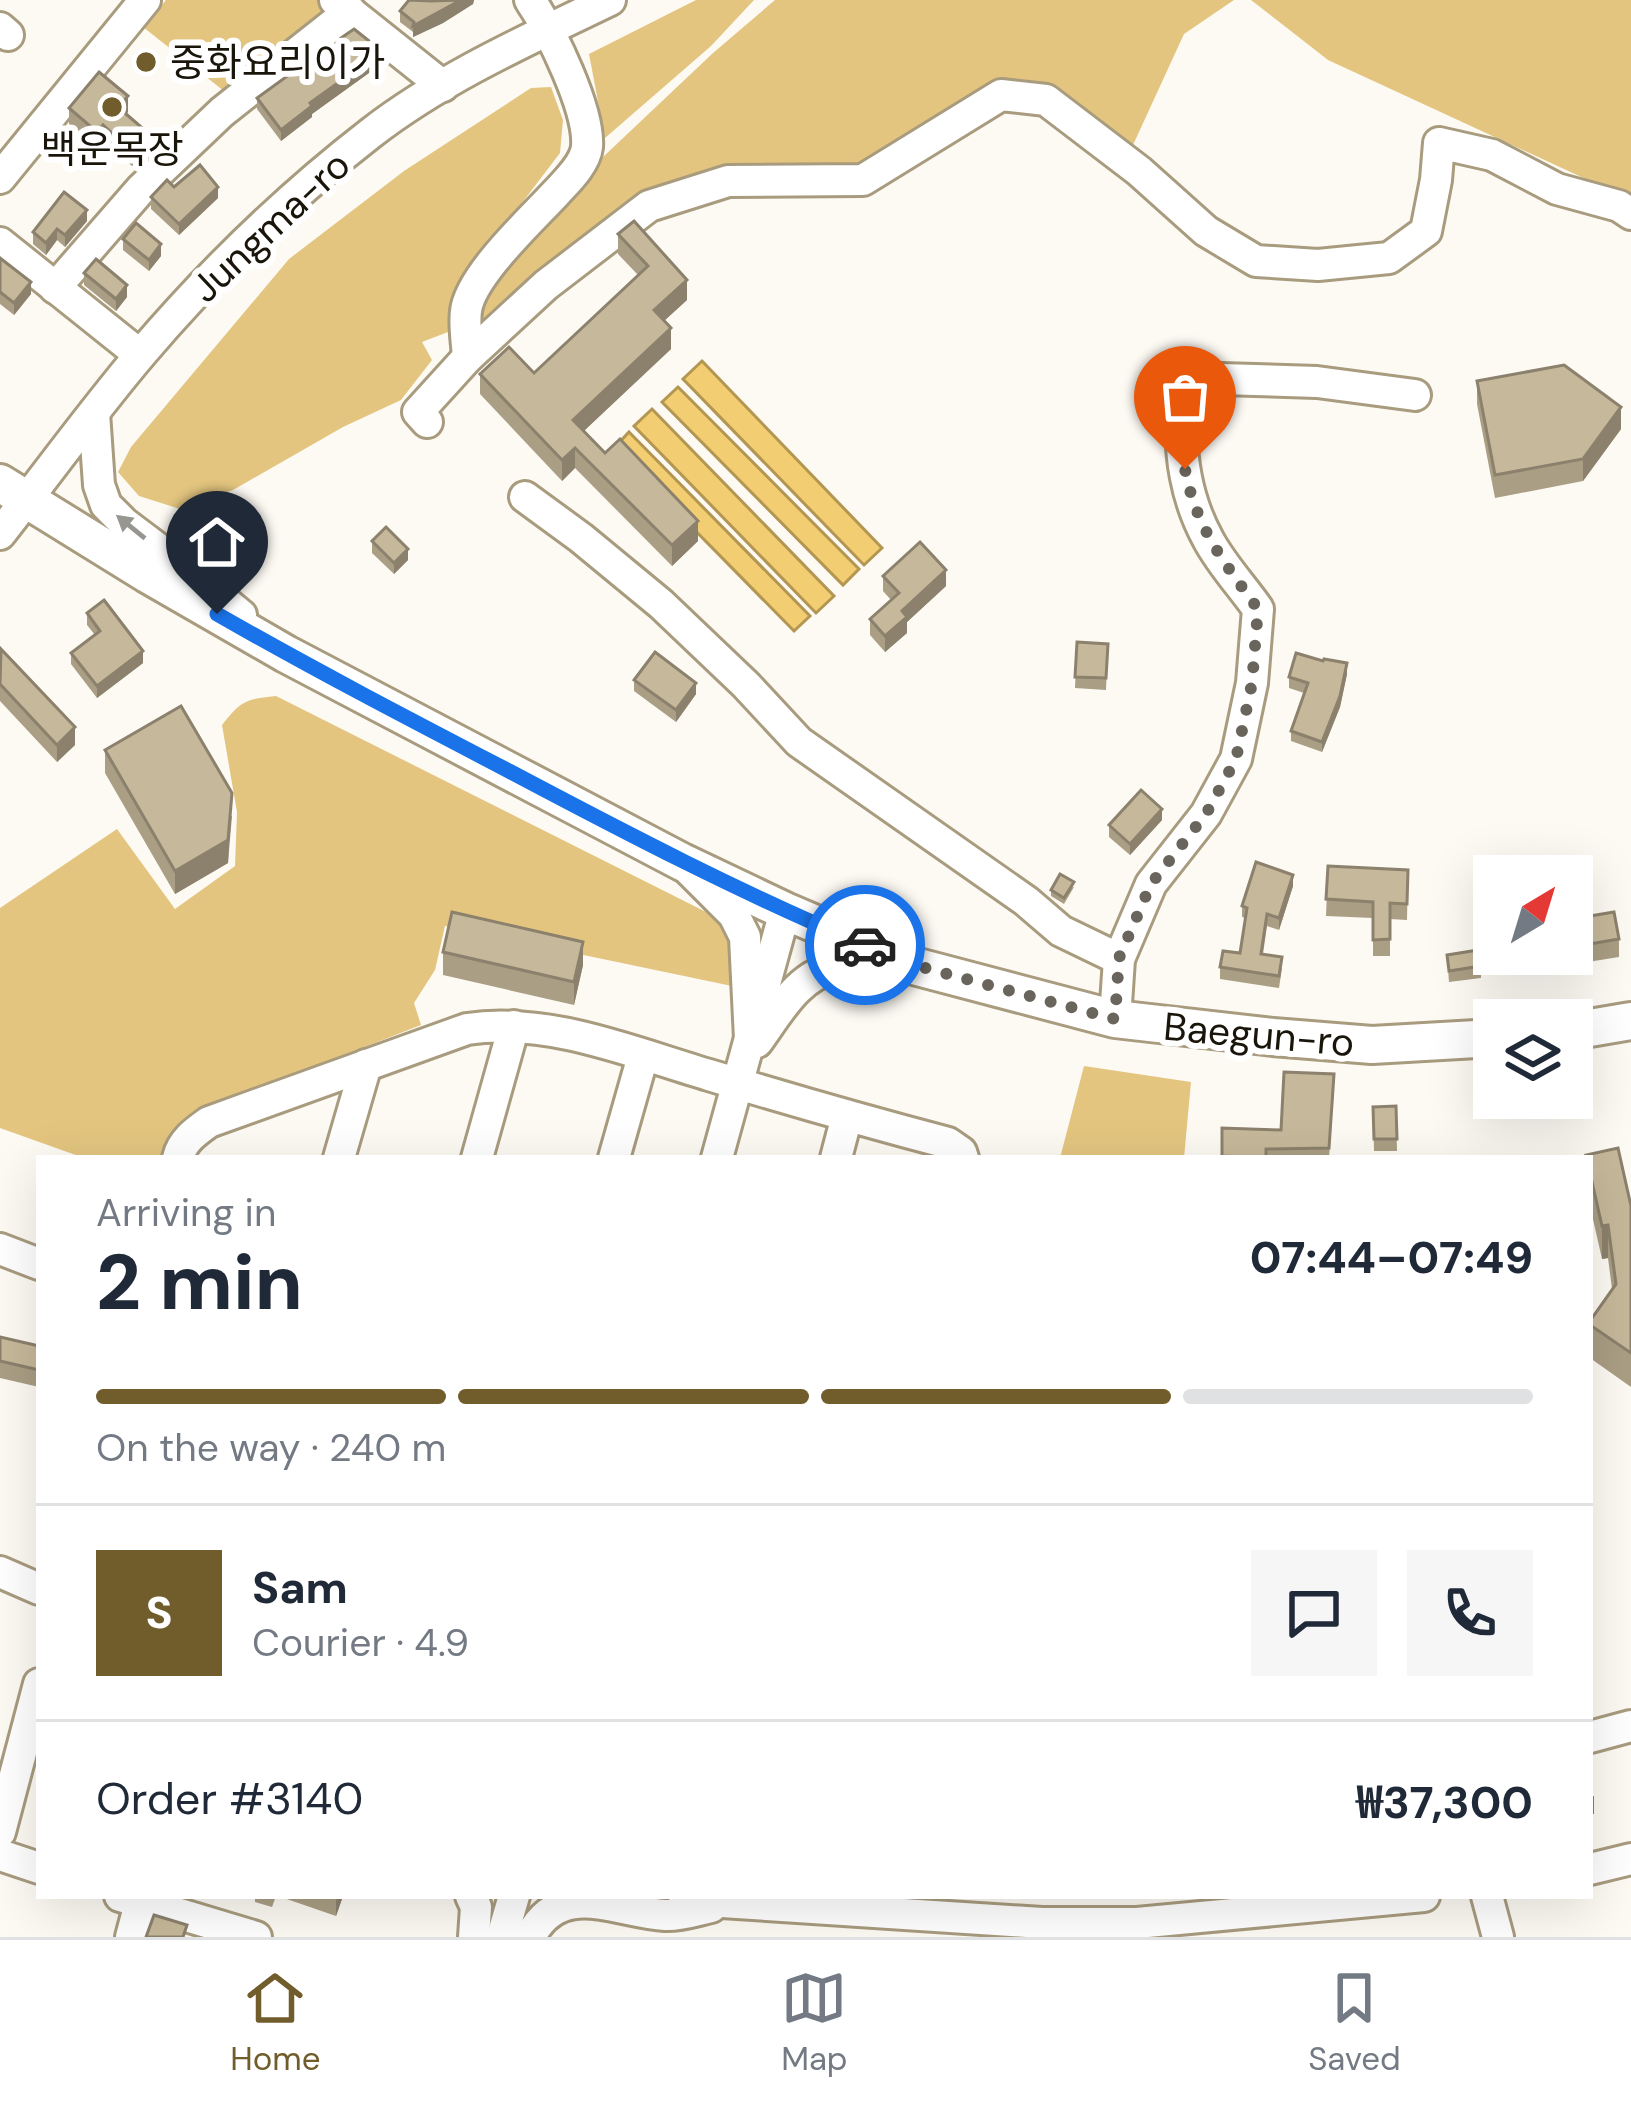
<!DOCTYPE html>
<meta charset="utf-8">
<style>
:root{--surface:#fff;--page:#f6f6f7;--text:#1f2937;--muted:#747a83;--line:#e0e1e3;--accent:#715d2c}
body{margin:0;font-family:"DM Sans","Noto Sans KR",sans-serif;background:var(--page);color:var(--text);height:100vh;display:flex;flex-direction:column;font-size:45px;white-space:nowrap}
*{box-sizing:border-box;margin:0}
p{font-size:39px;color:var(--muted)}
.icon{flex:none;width:66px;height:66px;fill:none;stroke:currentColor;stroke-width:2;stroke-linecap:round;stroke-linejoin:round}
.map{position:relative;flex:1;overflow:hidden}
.side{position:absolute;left:36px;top:1155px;width:1557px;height:744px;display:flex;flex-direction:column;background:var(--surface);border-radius:0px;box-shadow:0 12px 48px #0002}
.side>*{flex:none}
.needle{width:78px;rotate:38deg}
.controls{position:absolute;left:1473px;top:855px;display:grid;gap:24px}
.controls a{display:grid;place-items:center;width:120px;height:120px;border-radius:0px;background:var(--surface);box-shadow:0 12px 48px #0002;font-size:60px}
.pin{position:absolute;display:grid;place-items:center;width:102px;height:102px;color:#fff;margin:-123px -51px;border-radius:50% 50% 50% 0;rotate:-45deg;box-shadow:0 0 12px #0007}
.pin .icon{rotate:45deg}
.courier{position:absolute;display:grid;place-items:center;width:120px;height:120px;margin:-60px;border:9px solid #1a73e8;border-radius:50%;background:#fff;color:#222;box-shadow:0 3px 15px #0007}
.headline em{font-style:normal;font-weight:800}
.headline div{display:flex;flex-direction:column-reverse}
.headline{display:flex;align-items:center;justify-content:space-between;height:204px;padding:0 60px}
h1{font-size:78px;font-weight:800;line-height:90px}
.bar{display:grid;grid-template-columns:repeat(4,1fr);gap:18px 12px;align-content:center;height:144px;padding:0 60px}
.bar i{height:15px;border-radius:9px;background:var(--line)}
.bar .current{background:var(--accent)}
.bar p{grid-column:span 4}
.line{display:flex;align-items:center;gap:30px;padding:0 60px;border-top:3px solid var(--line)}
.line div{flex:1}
.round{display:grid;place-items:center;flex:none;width:126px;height:126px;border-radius:0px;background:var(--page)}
.tabs{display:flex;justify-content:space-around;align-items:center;height:168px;border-top:3px solid var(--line);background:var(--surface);font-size:33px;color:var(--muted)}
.tabs a{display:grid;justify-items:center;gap:6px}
.tabs .current{color:var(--accent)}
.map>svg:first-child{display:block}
.green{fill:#e3c57f}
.water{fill:#f3cd71;stroke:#b29652;stroke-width:3}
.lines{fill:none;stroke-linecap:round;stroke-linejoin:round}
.minor-casing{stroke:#a89b7e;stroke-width:36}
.major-casing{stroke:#a89b7e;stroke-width:42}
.minor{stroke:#fff;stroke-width:30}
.major{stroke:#fff;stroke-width:36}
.wall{fill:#aa9e84}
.shaded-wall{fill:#8b816c}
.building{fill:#c6b89a;stroke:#8b816c;stroke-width:3}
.oneway{fill:#989691}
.done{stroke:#69655c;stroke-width:12;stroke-dasharray:0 21.6}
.route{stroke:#1a73e8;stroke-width:15}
.poi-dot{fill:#715d2c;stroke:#fff;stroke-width:4.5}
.labels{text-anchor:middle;stroke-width:12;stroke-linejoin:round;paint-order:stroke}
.poi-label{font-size:39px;fill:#1a150a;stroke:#fff;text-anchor:start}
.street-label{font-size:39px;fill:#1a150a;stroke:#fff}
</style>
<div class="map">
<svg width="1631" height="1937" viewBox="0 0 1631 1937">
<rect width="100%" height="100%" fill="#fdfaf4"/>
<!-- green -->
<g class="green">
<path d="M166 0H318L323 11 224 91 143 27Z"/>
<path d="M696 0H754L711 46 605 138 589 54Z"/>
<path d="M775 0H1234L1184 34 1133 145 1049 89 861 172 646 195 555 258 477 330 480 302 534 235 603 157 713 53Z"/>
<path d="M1251 0H1631V200L1328 60Z"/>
<path d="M551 87 563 120 560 153 461 283 448 332 422 342 432 360 401 400 343 427 233 490 180 509 139 496 118 472 131 447 289 259 404 171 531 88Z"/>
<path d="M276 696 726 922 737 966 732 986 445 926 435 970 414 1003 421 1025 219 1104 167 1158H84L0 1128V908L117 829 175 909 235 866 237 812 222 725C241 701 245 699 276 696Z"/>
<path d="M1084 1066 1191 1082 1184 1158H1060Z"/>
</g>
<!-- water -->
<g class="water">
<path d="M702 361 882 548 864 565 683 379Z"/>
<path d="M678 387 859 569 843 585 662 402Z"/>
<path d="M652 409 834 596 816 613 634 426Z"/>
<path d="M629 432 810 616 794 631 614 448Z"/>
</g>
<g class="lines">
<!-- minor casing -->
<g class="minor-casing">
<g id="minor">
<path d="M335 0 443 86"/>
<path d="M0 28 8 35"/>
<path d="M0 178 145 0"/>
<path d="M0 243 140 355"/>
<path d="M55 288 141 189 222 112 350 11"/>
<path d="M468 357C467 342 464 325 466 311 470 276 532 219 556 193 567 181 585 164 587 147 590 110 551 31 530 0"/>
<path d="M94 413 99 485 106 505 124 523 189 572 241 615"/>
<path d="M427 422 418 412 468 357 546 285 649 206 728 181 863 180 1001 95 1046 100 1139 171 1206 231 1256 261 1318 265 1389 258 1426 231 1436 180 1439 143 1492 155 1557 189 1619 206 1631 214"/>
<path d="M525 497 581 538 661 604 746 685 799 742 1026 901 1061 931 1119 959"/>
<path d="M0 534C47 474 92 412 141 354 210 273 287 198 371 133 442 78 529 39 610 0"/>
<path d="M690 871 734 915 745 937 750 1039 757 1042C779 1012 798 974 838 967 859 963 884 966 905 966"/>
<path d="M1115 1019 1119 959 1151 884 1206 814 1236 759 1252 683 1258 609C1242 586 1221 564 1208 539 1187 501 1178 453 1183 410L1221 379 1317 382 1415 395"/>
<path d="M178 1158C182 1141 195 1132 209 1122L467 1029C549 1017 631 1052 709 1075 788 1099 868 1122 948 1143L961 1152 963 1158"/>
<path d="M339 1158 366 1065"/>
<path d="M477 1158 514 1026"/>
<path d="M614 1158 643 1056"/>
<path d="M717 1158 785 911"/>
<path d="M836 1158 847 1116"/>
<path d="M0 1249 39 1264"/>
<path d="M0 1572 39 1589"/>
<path d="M1590 1737 1631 1726"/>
<path d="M0 1832 39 1684"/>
<path d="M0 1855 39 1868"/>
<path d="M1590 1869 1631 1859"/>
<path d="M120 1896 256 1937"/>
<path d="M471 1896 476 1907 474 1937"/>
<path d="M684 1896 706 1901 1042 1923H1137L1424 1896"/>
<path d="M1487 1896 1498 1937"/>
<path d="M131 1937 140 1903"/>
<path d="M502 1937 514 1896"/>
<path d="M530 1937C560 1878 616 1912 665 1915 680 1916 697 1910 711 1907"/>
</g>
</g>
<!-- major casing -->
<g class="major-casing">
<g id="major">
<path d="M0 483 147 574 286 654 682 862 785 911 914 966 1115 1019 1273 1037 1372 1045 1494 1038"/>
<path d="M1572 1031 1631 1021"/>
</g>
</g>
<!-- minor -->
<use href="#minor" class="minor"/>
<!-- major -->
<use href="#major" class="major"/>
</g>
<!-- wall -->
<g class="wall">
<path d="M432 0H474L473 4 443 23 413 37V32L400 22V11Z"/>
<path d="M341 38 380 65 312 114V117L281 141 257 109V98L315 62 341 43Z"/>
<path d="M69 108 128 112 126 114 148 149 132 166 103 141 97 148 69 124Z"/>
<path d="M174 187 218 198 179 235 151 209V197Z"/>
<path d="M87 221 65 247 57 240 46 255 33 244V232Z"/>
<path d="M618 234 687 300 664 321 671 349 584 431 698 541 672 566 575 468 562 481 480 394V374L534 373 638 275 618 254Z"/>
<path d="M123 239 161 256 149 271 123 250Z"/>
<path d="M0 258 31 294 14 315 0 304Z"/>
<path d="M84 273 127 297 116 311 84 285Z"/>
<path d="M1477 381 1621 429 1583 481 1495 498 1477 404Z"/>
<path d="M372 541 408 560 394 574 372 553Z"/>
<path d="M883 576 946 586 907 622V633L885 652 870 635V619L891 600 883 591Z"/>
<path d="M87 613 143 663 97 698 71 664V653L95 635 87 625Z"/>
<path d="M1077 642 1108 644 1106 690 1075 688Z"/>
<path d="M0 650 75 745 57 762 0 701Z"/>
<path d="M1347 674 1340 707 1322 752 1291 741V731L1304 693 1289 688V677Z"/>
<path d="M634 680 696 694 676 722 634 691Z"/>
<path d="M105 750 232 816 228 863 175 894 105 773Z"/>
<path d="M1162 820 1130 855 1109 837V825Z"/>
<path d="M1328 866 1408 870 1407 920 1390 919V956H1373V918L1326 916Z"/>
<path d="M1293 886 1279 930 1267 926 1263 954 1282 968 1279 988 1220 979V967L1240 953 1245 918 1242 917V906Z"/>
<path d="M1074 887 1064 904 1051 896V890Z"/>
<path d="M1572 919 1619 939V957L1550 968 1547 954H1572Z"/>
<path d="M443 952 583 965 574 1005 443 975Z"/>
<path d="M1447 955 1481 966V978L1449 982Z"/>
<path d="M1334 1089 1329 1158H1222V1128L1281 1130Z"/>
<path d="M1396 1106 1397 1151H1374L1373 1107Z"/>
<path d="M1590 1158 1631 1206V1387L1590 1358V1321L1612 1289 1608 1258 1602 1259 1590 1206Z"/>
<path d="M0 1337 39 1346V1387L0 1378Z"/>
<path d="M255 1896H276L272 1907 255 1902Z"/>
<path d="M278 1896H343L336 1916Z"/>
</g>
<!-- shaded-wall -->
<g class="shaded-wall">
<path d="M461 0H474L473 4 443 23 413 37V26Z"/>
<path d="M380 53V65L312 114V117L281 141V130L310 103Z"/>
<path d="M128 96V112L118 123V107Z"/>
<path d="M103 125V141L97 148V132Z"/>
<path d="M148 133V149L132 166V151Z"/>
<path d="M218 187V198L179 235V224Z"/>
<path d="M87 210V221L65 247V235Z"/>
<path d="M57 229V240L46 255V243Z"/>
<path d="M161 244V256L149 271V260Z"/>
<path d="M687 280V300L654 330V310Z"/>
<path d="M31 282V294L14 315V303Z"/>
<path d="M127 285V297L116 311V299Z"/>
<path d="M671 328V349L573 441V420Z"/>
<path d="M1621 407V429L1583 481V459Z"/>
<path d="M575 448V468L562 481V460Z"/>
<path d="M698 521V541L672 566V545Z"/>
<path d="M408 549V560L394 574V563Z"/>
<path d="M946 570V586L907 622V633L885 652V636L902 611Z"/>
<path d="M143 651V663L97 698V686Z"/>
<path d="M1347 663V674L1340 707 1322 752V742Z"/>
<path d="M696 683V694L676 722V710Z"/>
<path d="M75 727V745L57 762V745Z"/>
<path d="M232 793 228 863 175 894V871Z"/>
<path d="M1162 809V820L1130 855V844Z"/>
<path d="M1293 875V886L1279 930V918Z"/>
<path d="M583 942V965L574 1005V982Z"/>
<path d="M1608 1225V1258L1602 1259V1226Z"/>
<path d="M1594 1796V1814H1590V1797Z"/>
<path d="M338 1896H343L336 1916V1901Z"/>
</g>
<!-- building -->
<g class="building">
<path d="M409 0 431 1 461 0 413 26 414 22 400 11Z"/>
<path d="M354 29 373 44 380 53 310 103 312 106 281 130 257 98 312 58 315 62 343 42 341 38Z"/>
<path d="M99 72 128 96 118 107 148 133 132 151 103 125 97 132 69 108Z"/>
<path d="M200 165 218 187 179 224 151 197 167 180 174 187Z"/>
<path d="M64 192 87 210 65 235 57 229 46 243 33 232Z"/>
<path d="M634 221 687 280 654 310 671 328 573 420 605 453 620 439 698 521 672 545 575 448 562 460 480 374 509 347 534 373 648 266 618 234Z"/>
<path d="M136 223 161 244 149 260 123 239Z"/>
<path d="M0 258 31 282 14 303 0 292Z"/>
<path d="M96 259 127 285 116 299 84 273Z"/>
<path d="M1564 365 1621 407 1583 459 1495 475 1477 381Z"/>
<path d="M386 527 408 549 394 563 372 541Z"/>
<path d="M920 542 946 570 902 611 907 617 885 636 870 619 899 593 883 576Z"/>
<path d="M104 600 143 651 97 686 71 653 100 631 87 613Z"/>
<path d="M1077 642 1108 644 1106 678 1075 677Z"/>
<path d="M1 649 75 727 57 745 0 684Z"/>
<path d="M655 652 696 683 676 710 634 680Z"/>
<path d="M1296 653 1323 661 1324 659 1347 663 1340 696 1322 742 1291 731 1308 683 1289 677Z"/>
<path d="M181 706 232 793 228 840 175 871 105 750Z"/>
<path d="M1141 790 1162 809 1130 844 1109 825Z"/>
<path d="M1256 862 1293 875 1279 918 1267 914 1261 954 1282 957 1279 976 1220 967 1223 951 1240 953 1247 908 1242 906Z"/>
<path d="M1328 866 1408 870 1407 904 1390 903V939L1373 940V902L1326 899Z"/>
<path d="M1060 874 1074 882 1064 898 1051 890Z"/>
<path d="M452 912 583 942 574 982 443 952Z"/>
<path d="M1614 912 1619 939 1572 947V919Z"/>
<path d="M1478 950 1481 966 1449 971 1447 955Z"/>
<path d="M1284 1072 1334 1074 1329 1148 1266 1149V1158L1222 1156V1128L1281 1130Z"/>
<path d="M1396 1106 1397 1139H1374L1373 1107Z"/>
<path d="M1618 1148 1631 1206V1353L1590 1325V1321L1616 1284 1608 1225 1602 1226 1590 1173V1158H1587L1586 1155Z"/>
<path d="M0 1337 39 1346V1370L0 1361Z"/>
<path d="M154 1915 187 1925 183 1937H146Z"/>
</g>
<!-- one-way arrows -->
<defs><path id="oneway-solid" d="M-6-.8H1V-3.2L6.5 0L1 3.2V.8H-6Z" transform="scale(3)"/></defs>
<use class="oneway" href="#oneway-solid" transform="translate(131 527) rotate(-141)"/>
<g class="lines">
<!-- done -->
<path class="done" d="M865 945 914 965 1115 1019 1119 958 1151 884 1206 814 1236 759 1252 683 1258 609C1224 562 1196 528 1185 469"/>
<!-- route -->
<path class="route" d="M217 614C313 669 411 720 509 771 626 833 743 894 865 945"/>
</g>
<!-- markers -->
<g class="poi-dot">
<circle cx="146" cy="62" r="12"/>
<circle cx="112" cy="107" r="12"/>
</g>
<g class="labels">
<!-- poi labels -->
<g class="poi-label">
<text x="170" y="76">중화요리이가</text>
<text x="112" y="163" text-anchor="middle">백운목장</text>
</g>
<!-- street labels -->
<g class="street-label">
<text transform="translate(270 226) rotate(-43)" y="14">Jungma-ro</text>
<text transform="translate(1259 1034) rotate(5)" y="14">Baegun-ro</text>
</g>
</g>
</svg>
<div class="controls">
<a><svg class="needle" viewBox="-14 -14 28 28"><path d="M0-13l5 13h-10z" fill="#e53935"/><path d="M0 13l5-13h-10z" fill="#747a83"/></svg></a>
<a><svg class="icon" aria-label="layers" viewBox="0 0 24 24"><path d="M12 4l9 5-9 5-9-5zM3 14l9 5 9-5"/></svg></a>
</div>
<div class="pin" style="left:1185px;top:469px;background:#ea580c"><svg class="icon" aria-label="bag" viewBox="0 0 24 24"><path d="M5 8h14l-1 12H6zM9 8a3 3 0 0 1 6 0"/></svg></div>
<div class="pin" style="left:217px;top:614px;background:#1f2937"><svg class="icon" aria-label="home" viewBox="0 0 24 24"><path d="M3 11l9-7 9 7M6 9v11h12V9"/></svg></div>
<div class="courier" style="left:865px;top:945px"><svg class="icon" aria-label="car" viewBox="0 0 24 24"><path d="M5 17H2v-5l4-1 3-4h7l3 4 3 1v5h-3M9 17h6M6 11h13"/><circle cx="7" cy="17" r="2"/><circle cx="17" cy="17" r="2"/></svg></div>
<section class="side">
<div class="headline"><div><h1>2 min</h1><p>Arriving in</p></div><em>07:44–07:49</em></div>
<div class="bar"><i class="current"></i><i class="current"></i><i class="current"></i><i></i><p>On the way · 240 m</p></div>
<div class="line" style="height:216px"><b class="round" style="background:var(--accent);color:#fff">S</b><div><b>Sam</b><p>Courier · 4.9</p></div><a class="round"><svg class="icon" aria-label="chat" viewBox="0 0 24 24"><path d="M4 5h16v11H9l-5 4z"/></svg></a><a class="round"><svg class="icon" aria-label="phone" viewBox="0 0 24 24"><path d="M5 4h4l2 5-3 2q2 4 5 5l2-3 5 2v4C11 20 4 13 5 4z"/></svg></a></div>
<div class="line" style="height:156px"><div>Order #3140</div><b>₩37,300</b></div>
</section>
</div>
<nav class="tabs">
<a class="current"><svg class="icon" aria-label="home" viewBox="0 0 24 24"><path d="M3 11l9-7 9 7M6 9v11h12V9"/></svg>Home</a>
<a><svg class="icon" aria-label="map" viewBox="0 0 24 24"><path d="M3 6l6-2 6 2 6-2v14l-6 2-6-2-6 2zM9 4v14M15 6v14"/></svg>Map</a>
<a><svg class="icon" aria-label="saved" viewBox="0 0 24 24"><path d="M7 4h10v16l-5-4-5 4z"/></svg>Saved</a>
</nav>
